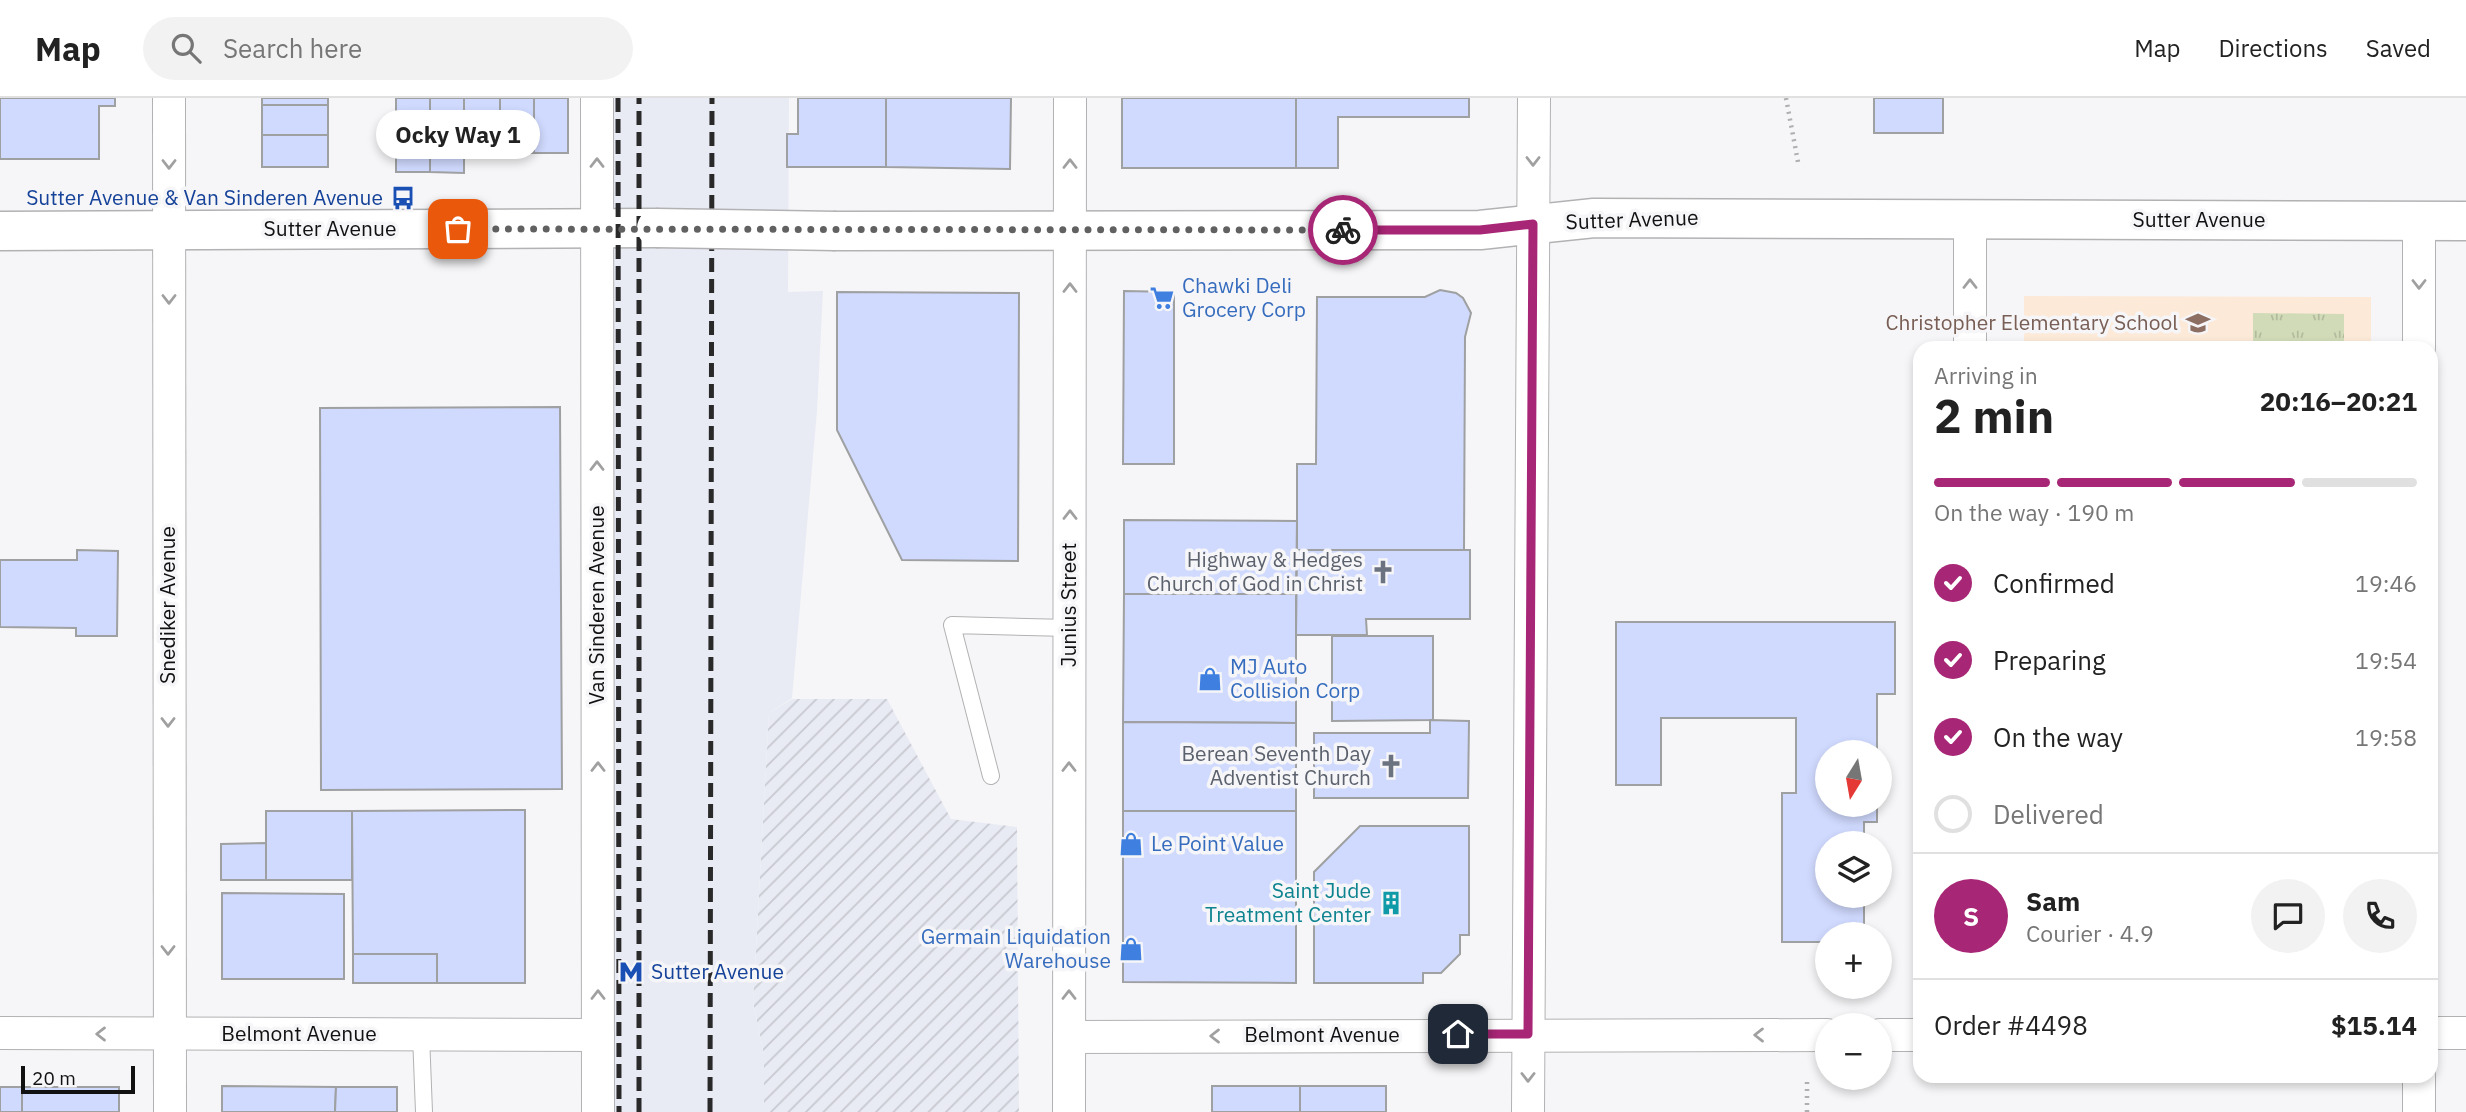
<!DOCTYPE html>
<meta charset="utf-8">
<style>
:root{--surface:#fff;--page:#f2f2f2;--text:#222;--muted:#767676;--line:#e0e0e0;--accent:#a72675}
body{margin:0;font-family:"IBM Plex Sans",sans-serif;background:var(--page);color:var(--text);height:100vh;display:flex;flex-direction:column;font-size:26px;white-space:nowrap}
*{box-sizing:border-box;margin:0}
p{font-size:23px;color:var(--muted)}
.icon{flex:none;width:38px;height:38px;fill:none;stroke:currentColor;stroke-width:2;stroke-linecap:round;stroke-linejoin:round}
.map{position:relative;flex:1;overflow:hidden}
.drawer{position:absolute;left:1913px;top:243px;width:525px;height:742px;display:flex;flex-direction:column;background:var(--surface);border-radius:21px;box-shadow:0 4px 10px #0003}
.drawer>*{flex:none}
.needle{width:46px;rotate:191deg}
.buttons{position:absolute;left:1815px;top:642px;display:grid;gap:14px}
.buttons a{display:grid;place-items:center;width:77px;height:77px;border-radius:50%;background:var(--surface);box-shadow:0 4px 10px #0003;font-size:35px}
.scale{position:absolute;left:21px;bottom:18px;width:114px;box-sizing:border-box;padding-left:7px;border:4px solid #111112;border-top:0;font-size:19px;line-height:24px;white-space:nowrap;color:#111112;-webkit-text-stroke:5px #f6f6f8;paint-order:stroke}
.pin{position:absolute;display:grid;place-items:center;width:60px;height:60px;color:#fff;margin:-30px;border-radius:14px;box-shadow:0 4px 10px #0006}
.courier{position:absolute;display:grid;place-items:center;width:70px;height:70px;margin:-35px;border:5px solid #a72675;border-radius:50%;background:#fff;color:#222;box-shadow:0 2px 9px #0007}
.bubble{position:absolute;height:49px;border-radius:24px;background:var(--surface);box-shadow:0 4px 10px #0003;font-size:23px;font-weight:700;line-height:49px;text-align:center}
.summary em{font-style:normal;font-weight:700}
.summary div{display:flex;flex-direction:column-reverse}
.summary{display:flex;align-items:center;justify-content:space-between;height:119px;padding:0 21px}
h1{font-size:46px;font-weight:700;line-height:52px}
.bar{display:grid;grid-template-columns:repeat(4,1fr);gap:10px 7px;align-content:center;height:84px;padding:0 21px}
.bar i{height:9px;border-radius:5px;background:var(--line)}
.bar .active{background:var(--accent)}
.bar p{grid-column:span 4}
.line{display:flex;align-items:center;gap:18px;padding:0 21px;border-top:2px solid var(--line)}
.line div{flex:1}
.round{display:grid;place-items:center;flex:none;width:74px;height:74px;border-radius:37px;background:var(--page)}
ol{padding:0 21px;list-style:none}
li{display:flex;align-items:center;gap:21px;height:77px}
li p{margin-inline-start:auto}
li .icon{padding:7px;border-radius:50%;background:var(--accent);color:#fff;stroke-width:4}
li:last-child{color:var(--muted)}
li i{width:38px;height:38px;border:4px solid var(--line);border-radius:50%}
header{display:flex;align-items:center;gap:42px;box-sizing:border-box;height:98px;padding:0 35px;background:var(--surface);border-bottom:2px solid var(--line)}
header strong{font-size:33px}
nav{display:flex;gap:38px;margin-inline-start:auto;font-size:24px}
.search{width:490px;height:63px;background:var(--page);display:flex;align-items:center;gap:18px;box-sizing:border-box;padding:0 24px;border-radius:38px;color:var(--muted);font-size:26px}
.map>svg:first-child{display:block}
.industrial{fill:url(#industrial-furrows)}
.education{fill:#fce9d8}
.built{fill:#e9ebf4}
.park{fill:url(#park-tufts)}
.building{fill:#d0dafe;stroke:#9fa0a1;stroke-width:2}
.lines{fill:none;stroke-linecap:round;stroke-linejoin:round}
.service-casing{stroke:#b2b2b4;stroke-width:18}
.minor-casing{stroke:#b2b2b4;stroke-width:34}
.tertiary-casing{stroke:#b2b2b4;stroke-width:41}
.path{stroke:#afafb1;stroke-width:4.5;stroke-dasharray:2 5;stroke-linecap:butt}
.service{stroke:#fff;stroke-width:16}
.minor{stroke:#fff;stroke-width:32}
.tertiary{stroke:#fff;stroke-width:38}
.rail{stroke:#29292a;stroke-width:5;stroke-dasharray:14 7;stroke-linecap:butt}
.tertiary-bridge-casing{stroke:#b2b2b4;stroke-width:41;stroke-linecap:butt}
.tertiary-bridge{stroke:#fff;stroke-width:38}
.oneway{stroke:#a0a0a0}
.done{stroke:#616162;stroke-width:7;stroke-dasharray:0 12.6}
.route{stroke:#a72675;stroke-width:9}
.labels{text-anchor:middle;stroke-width:7;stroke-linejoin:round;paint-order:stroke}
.transit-label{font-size:21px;fill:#164399;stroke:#f6f6f8;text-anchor:end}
.street-label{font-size:21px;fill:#111112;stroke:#f6f6f8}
.shop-label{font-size:21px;fill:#366cbe;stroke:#f6f6f8;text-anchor:start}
.education-label{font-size:21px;fill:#785e54;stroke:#f6f6f8;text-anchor:end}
.worship-label{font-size:21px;fill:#5b616d;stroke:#f6f6f8;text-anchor:end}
.culture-label{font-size:21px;fill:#0d838f;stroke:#f6f6f8;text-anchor:end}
</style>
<header>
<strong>Map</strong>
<div class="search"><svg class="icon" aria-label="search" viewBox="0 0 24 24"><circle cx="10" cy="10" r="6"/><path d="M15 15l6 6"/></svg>Search here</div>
<nav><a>Map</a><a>Directions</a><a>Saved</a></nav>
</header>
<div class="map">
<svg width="2466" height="1014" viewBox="0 0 2466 1014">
<defs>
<pattern id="industrial-furrows" width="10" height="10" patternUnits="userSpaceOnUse" patternTransform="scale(1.75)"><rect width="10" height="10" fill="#e9ebf4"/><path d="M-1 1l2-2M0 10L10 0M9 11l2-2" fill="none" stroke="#c7c8d0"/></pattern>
<pattern id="park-tufts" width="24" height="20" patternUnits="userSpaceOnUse" patternTransform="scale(1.75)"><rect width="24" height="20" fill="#d1dbb8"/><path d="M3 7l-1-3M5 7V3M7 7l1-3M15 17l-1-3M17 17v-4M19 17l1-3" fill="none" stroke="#b2bb9d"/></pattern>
</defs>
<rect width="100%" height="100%" fill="#f6f6f8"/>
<!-- industrial -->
<path class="industrial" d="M792 601H887L951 721 1017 729 1019 1014H764V957L753 904 769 615Z"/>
<!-- education -->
<path class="education" d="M2024 198 2371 199V250H2024Z"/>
<!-- built -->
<path class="built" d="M610 0H789L788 194 823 193 817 313 792 600 769 615 753 904 764 957V1014H608Z"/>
<!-- park -->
<path class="park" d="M2253 215 2344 216V250H2253Z"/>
<!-- building -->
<g class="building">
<path d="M0 0H115V8H99V61H0Z"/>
<rect x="262" y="0" width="66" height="7"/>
<rect x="396" y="0" width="34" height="74"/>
<path d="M430 0H464V75L430 74Z"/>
<rect x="464" y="0" width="36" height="55"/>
<rect x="500" y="0" width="34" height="55"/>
<rect x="534" y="0" width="34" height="55"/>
<path d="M798 0H886V69H787V36H798Z"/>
<path d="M886 0H1011L1010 71 886 69Z"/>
<rect x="1122" y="0" width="174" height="70"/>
<path d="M1296 0H1469V19H1338V70H1296Z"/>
<rect x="1874" y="0" width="69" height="35"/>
<rect x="262" y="7" width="66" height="30"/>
<rect x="262" y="37" width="66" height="32"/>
<path d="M1440 192 1456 195 1463 200 1471 215 1465 239 1464 453 1297 452V366H1316L1317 199H1425Z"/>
<path d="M1124 193 1174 194V366H1123Z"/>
<path d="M837 194 1019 195 1018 463 902 462 837 332Z"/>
<path d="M560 309 562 691 321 692 320 310Z"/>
<path d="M1124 422 1297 423 1296 496H1124Z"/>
<path d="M77 452 118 453 117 538H76V530L0 529V462H77Z"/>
<path d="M1297 452H1470V521H1366L1367 537H1296Z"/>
<path d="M1124 496H1296V625L1123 624Z"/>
<path d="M1616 524H1895V596H1877V654H1827V707H1877V724H1864V746H1827V798H1864V836H1827V844H1782V695H1796V620H1661V687H1616Z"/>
<path d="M1332 538H1433V622L1332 623Z"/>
<path d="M1430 622 1469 623 1468 700H1314V635H1430Z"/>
<path d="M1123 624 1296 625V713H1123Z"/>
<path d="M525 712V885H437V856H353L352 713Z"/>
<rect x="266" y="713" width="86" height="69"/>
<path d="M1123 713H1296V885L1123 884Z"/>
<path d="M1360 728H1469V837H1460V856L1441 875H1423V885H1314V774Z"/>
<path d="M266 745V782H221V746Z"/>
<path d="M222 795 344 796V881H222Z"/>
<rect x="353" y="856" width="84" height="29"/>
<path d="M222 988 336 989 335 1014H222Z"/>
<rect x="1212" y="988" width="88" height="26"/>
<rect x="1300" y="988" width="86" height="26"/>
<rect x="0" y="989" width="22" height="25"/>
<rect x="22" y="989" width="97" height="25"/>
<path d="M336 989H397V1014H335Z"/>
</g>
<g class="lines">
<!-- service casing -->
<g class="service-casing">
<g id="service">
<path d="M991 678 952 527 1069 530"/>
<path d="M421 937 424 1014"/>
</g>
</g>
<!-- minor casing -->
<g class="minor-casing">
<g id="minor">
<path d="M169 0 170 1014"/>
<path d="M597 0 598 1014"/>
<path d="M1970 121V250"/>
<path d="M2419 122V250"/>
<path d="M0 935 598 937"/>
<path d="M2431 935H2466"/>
<path d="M1880 937H1920"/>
<path d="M1069 939 1827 937"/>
<path d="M2419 978V1014"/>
<path d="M1069 1014 1070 0"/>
<path d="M1528 1014 1534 0"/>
</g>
</g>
<!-- tertiary casing -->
<g class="tertiary-casing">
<g id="tertiary">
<path d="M0 133 656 130"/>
<path d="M836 133 1480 132 1594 120 2466 123"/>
</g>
</g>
<!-- path -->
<g class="path">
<path d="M1786 0 1798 64"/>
<path d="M1807 1014V980"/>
</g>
<!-- service -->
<use href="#service" class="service"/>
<!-- minor -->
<use href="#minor" class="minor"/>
<!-- tertiary -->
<use href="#tertiary" class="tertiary"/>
<!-- rail -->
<g class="rail">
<path d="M618 0 619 1014"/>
<path d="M639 1014V0"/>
<path d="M710 1014 712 0"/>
</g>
<!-- tertiary-bridge casing -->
<g class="tertiary-bridge-casing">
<path id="tertiary-bridge" d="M656 130 836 133"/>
</g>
<!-- tertiary-bridge -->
<use href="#tertiary-bridge" class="tertiary-bridge"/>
</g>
<!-- one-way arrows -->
<defs><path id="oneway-chevron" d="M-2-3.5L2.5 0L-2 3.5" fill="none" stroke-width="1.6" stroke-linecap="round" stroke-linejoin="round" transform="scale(1.75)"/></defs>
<g class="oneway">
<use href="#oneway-chevron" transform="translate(1533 63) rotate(90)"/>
<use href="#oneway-chevron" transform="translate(597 65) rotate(-90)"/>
<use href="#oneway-chevron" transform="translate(169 66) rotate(90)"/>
<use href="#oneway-chevron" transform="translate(1070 66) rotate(-90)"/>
<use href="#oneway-chevron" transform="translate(1970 186) rotate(-90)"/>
<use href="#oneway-chevron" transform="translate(2419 186) rotate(90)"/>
<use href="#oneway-chevron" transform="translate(1070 190) rotate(-90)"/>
<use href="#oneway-chevron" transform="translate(169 201) rotate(90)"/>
<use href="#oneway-chevron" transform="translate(597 368) rotate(-90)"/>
<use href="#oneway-chevron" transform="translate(1070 417) rotate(-90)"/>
<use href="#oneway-chevron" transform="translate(168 624) rotate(90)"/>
<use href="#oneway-chevron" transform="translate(598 669) rotate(-90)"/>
<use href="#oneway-chevron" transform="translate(1069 669) rotate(-90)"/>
<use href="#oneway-chevron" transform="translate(168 852) rotate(90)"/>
<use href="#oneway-chevron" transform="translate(598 897) rotate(-90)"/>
<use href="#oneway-chevron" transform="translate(1069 897) rotate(-90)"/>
<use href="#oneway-chevron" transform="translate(101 936) rotate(-180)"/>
<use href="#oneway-chevron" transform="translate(1759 937) rotate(-180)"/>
<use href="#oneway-chevron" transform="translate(1215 938) rotate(180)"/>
<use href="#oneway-chevron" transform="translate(1528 979) rotate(90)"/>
</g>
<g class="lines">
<!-- done -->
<path class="done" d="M458 131 1343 132"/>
<!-- route -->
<path class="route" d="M1343 132H1480L1533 126 1528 936H1458"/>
</g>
<!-- icons -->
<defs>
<g id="bus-bare" transform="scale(1.89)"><path d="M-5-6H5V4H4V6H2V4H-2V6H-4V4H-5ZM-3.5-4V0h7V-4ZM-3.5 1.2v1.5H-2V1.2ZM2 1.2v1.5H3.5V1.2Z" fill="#1a4fb4" stroke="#f6f6f8" stroke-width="2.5" paint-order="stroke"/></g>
<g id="supermarket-bare" transform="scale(1.89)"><path d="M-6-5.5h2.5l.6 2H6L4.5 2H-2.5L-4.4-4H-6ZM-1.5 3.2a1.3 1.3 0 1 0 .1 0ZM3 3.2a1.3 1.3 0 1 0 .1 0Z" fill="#3f7fe0" stroke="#f6f6f8" stroke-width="2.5" paint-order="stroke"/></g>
<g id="school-bare" transform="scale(1.89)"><path d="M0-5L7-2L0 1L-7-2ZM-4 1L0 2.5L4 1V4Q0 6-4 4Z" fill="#8d6e63" stroke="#f6f6f8" stroke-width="2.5" paint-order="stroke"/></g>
<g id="church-bare" transform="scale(1.89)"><path d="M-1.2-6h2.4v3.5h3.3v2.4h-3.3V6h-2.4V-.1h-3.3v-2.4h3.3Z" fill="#6b7280" stroke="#f6f6f8" stroke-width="2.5" paint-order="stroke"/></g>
<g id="shop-bare" transform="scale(1.89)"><path d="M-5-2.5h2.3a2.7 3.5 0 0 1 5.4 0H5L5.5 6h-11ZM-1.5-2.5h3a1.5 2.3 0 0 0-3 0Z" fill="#3f7fe0" stroke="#f6f6f8" stroke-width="2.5" paint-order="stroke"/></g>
<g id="building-bare" transform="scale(1.89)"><path d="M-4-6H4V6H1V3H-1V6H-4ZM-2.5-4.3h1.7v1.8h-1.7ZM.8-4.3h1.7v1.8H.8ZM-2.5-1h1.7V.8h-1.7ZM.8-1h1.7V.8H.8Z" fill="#0f9aa8" stroke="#f6f6f8" stroke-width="2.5" paint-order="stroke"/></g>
<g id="metro-bare" transform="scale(1.89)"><path d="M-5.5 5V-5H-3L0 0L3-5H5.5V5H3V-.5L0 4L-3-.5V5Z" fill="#1a4fb4" stroke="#f6f6f8" stroke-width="2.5" paint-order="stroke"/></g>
</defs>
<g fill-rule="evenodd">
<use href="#bus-bare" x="403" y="100"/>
<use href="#supermarket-bare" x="1162" y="200"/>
<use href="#school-bare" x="2198" y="225"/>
<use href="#church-bare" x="1383" y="474"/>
<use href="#shop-bare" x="1210" y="581"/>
<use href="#church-bare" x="1391" y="668"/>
<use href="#shop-bare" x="1131" y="746"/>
<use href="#building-bare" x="1391" y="805"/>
<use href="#shop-bare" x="1131" y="851"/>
<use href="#metro-bare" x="631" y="874"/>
</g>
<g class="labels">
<!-- transit labels -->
<g class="transit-label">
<text x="383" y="107">Sutter Avenue &amp; Van Sinderen Avenue</text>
<text x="651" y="881" text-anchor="start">Sutter Avenue</text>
</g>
<!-- street labels -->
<g class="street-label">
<text transform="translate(1632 122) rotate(-2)" y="7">Sutter Avenue</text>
<text x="2199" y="129">Sutter Avenue</text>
<text x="330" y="138">Sutter Avenue</text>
<text transform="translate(168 507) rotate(-90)" y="7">Snediker Avenue</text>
<text transform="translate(597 507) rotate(-90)" y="7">Van Sinderen Avenue</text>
<text transform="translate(1069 507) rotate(-90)" y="7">Junius Street</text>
<text x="299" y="943">Belmont Avenue</text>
<text x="1322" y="944">Belmont Avenue</text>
</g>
<!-- shop labels -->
<g class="shop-label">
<text x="1182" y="195">Chawki Deli<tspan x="1182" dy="24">Grocery Corp</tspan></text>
<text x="1230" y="576">MJ Auto<tspan x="1230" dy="24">Collision Corp</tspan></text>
<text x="1151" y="753">Le Point Value</text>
<text x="1111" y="846" text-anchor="end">Germain Liquidation<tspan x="1111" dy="24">Warehouse</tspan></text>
</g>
<!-- education labels -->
<g class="education-label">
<text x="2178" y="232">Christopher Elementary School</text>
</g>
<!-- worship labels -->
<g class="worship-label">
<text x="1363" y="469">Highway &amp; Hedges<tspan x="1363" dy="24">Church of God in Christ</tspan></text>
<text x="1371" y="663">Berean Seventh Day<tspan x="1371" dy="24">Adventist Church</tspan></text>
</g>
<!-- culture labels -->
<g class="culture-label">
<text x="1371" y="800">Saint Jude<tspan x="1371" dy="24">Treatment Center</tspan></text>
</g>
</g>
</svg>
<div class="buttons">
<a><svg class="needle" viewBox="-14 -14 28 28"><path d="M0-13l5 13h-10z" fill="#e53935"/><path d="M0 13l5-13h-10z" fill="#767676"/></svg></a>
<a><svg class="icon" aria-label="layers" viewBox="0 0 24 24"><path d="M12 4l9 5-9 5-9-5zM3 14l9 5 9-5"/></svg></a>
<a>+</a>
<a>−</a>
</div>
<div class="scale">20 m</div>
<div class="pin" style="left:458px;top:131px;background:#ea580c"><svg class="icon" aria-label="bag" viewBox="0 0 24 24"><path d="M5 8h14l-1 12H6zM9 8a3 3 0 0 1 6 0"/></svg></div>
<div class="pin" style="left:1458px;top:936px;background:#1f2937"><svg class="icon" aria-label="home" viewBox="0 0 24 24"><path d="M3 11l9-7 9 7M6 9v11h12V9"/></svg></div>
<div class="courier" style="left:1343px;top:132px"><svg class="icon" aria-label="bike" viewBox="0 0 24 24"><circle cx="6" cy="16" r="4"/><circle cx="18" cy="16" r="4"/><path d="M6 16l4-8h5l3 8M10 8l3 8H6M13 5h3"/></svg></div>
<div class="bubble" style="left:376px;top:12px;width:164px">Ocky Way 1</div>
<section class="drawer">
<div class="summary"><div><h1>2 min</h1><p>Arriving in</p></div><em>20:16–20:21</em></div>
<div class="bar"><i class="active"></i><i class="active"></i><i class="active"></i><i></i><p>On the way · 190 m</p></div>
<ol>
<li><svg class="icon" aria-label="check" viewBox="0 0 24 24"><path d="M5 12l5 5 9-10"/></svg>Confirmed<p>19:46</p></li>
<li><svg class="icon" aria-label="check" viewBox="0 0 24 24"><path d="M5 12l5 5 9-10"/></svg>Preparing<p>19:54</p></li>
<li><svg class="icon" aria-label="check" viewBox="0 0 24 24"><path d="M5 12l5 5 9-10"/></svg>On the way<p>19:58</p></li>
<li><i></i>Delivered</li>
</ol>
<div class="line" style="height:126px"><b class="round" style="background:var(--accent);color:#fff">S</b><div><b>Sam</b><p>Courier · 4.9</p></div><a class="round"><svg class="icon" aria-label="chat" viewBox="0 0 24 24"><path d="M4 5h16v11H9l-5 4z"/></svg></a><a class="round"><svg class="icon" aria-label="phone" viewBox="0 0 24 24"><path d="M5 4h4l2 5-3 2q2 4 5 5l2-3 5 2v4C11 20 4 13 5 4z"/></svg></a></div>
<div class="line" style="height:91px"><div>Order #4498</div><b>$15.14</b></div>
</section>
</div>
